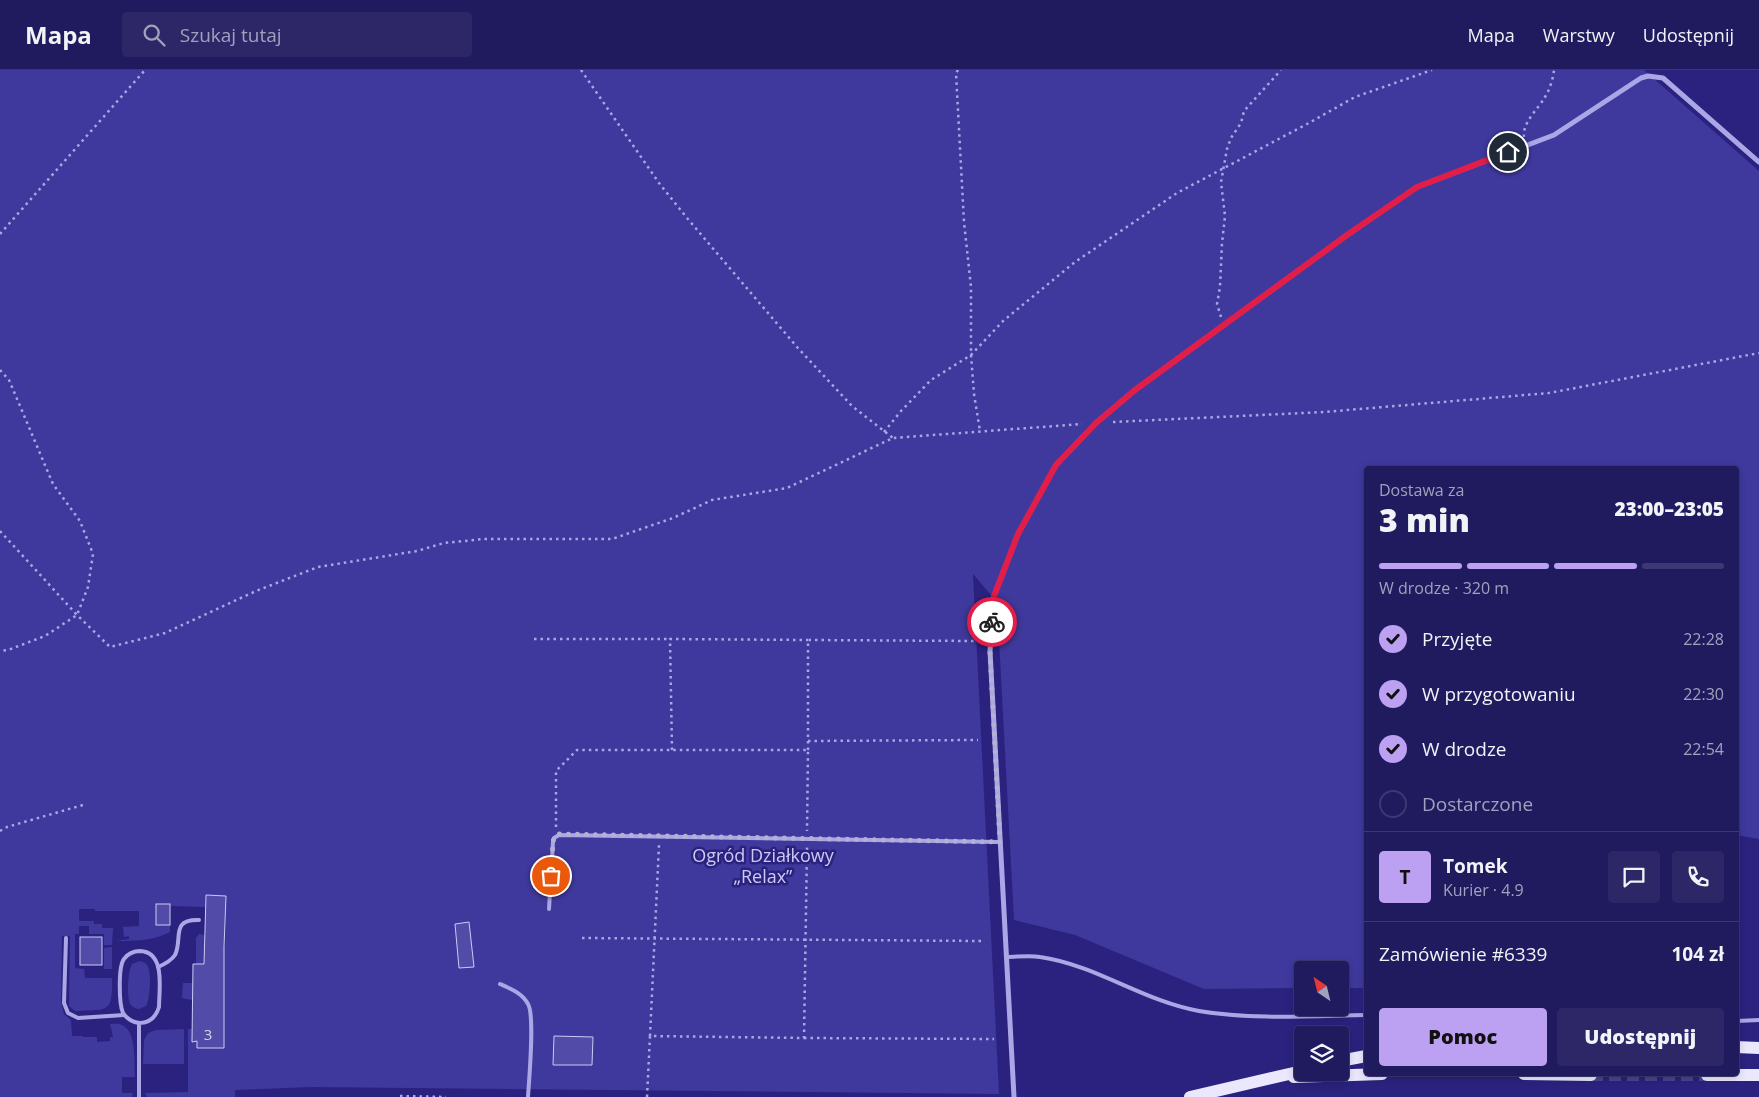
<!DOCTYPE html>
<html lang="pl">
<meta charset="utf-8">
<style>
:root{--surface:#201a5e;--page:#2d2767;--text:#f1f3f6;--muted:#a2a1bc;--line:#3d3873;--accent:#bca0f2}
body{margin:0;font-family:"Open Sans",sans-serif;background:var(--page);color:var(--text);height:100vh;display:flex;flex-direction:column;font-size:19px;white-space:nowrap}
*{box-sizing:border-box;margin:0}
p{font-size:16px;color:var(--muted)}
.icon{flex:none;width:28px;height:28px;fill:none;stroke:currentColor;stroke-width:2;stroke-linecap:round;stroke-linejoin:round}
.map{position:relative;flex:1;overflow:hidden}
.sheet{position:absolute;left:1364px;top:396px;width:375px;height:610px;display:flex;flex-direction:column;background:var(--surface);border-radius:5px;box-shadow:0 2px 8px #0003,0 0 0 1px var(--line)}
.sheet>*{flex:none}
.needle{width:32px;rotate:325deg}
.fabs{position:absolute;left:1294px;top:891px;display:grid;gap:10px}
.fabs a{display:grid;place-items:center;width:55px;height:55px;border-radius:5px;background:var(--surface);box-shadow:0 2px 8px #0003,0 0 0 1px var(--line);font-size:25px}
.pin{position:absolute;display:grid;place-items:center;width:42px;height:42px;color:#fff;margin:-21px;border:2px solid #fff;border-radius:50%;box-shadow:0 1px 5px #0007}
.courier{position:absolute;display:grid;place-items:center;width:50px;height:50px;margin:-25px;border:4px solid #e11d48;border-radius:50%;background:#fff;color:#222;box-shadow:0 1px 6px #0007}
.summary em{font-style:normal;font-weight:800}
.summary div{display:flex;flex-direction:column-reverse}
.summary{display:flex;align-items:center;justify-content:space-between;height:85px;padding:0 15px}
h1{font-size:32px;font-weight:800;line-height:38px}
.bar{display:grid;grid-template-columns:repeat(4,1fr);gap:8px 5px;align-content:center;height:60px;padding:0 15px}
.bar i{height:6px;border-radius:4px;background:var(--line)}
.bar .current{background:var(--accent)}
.bar p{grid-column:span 4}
.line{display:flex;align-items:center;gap:12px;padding:0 15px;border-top:1px solid var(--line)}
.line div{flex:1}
.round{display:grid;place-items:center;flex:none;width:52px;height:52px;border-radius:5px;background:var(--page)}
ol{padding:0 15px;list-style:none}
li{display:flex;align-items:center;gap:15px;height:55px}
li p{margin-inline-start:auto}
li .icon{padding:5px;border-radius:50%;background:var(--accent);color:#111;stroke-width:4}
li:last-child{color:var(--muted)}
li i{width:28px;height:28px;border:2px solid var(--line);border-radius:50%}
.button{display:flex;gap:10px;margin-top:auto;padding:10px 15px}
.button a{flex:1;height:58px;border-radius:5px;background:var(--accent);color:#111;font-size:20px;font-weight:800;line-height:58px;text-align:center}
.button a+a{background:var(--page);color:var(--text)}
header{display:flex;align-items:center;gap:30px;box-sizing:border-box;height:70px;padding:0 25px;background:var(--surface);border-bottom:1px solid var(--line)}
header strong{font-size:24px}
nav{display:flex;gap:28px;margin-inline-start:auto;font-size:18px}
.search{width:350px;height:45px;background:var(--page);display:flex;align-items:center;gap:12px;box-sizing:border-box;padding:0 18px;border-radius:5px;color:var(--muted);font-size:19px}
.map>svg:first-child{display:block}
.green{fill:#3f399d}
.building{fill:#524ba7;stroke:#cdcaf5}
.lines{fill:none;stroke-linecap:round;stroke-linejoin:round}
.primary-tunnel{stroke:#4a4391;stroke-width:12;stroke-dasharray:12 6;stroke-linecap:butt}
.path{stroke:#aba7e6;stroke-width:2.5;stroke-dasharray:2.5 4;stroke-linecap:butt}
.service{stroke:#aba7e6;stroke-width:4}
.minor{stroke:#aba7e6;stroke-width:5}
.primary{stroke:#ebe8fd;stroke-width:12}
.done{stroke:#b4b2d2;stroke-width:5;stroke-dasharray:0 9}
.route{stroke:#e11d48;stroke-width:6}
.labels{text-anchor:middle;stroke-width:5;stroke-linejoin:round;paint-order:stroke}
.number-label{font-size:15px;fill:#d4d2e9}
.park-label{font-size:18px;fill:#cdcaf5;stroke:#2a227e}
</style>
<header>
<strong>Mapa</strong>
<div class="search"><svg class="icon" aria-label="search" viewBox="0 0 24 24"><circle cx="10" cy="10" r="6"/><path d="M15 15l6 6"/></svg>Szukaj tutaj</div>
<nav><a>Mapa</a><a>Warstwy</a><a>Udostępnij</a></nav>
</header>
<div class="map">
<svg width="1759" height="1027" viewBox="0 0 1759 1027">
<rect width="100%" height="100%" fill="#2a227e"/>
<!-- green -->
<g class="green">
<path d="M0 0H1644L1759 101V769L1736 765V399H1366V918H1340V900H1302V918L1204 919 1075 865 1014 850 997 532 973 504 999 1024 311 1017 235 1020V1027H147L145 1023 188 1022V959H192V971H197V978H224V894H196V868L199 864 204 865V876L225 877 226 826 206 825 205 837 170 836V834H156V854L170 855V862C153 871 134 871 116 871L129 869V866L124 867 123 857 139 856V841H95V839H79V851H94V854H102V858H113L112 875H104V864H89V856H79V864H75V898L84 899 85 908H112C113 945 107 939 75 941L69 936 70 866H62L61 932 64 944 71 950 72 966H83V967H97V972L110 971V967H113L110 954C114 954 118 953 122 955 137 961 134 993 135 1007H122V1023H133L132 1027H0Z"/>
<path d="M112 877V899H104V878Z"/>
<path d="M140 891C143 892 145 892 147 895 152 901 150 931 146 936L139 939C135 938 134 938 131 935 126 929 128 900 132 894Z"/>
<path d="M183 913H193L192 930 182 928Z"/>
<path d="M184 959V994H143L144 970 148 963 156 960Z"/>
</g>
<!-- building -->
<g class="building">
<path d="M206 825 226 826 224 877V978H197V971L192 972 193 894H204Z"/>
<rect x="156" y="834" width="14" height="21"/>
<path d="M469 852 474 897 459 898 455 854Z"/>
<rect x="80" y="867" width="22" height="28"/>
<path d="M554 966 593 967 592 995H553Z"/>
</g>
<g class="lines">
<!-- primary-tunnel -->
<path class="primary-tunnel" d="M1591 1005H1707"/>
<!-- path -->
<g class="path">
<path d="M581 0 659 113 687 148 797 277 852 336 893 368"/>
<path d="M958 0 956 3 964 152 971 217V285L974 324 980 361"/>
<path d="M1524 67C1522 53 1538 39 1545 27 1550 19 1553 9 1554 0"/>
<path d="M0 164 145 0"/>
<path d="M1221 247 1217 234 1220 217 1222 173 1225 146 1221 112 1227 79 1231 68 1241 53 1244 41 1281 0"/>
<path d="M0 300 9 310 53 414 80 451 93 484 88 517 77 545 45 566 8 580 0 581"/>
<path d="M1113 352 1324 342 1549 323 1759 283"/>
<path d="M884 362 901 341 931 310 971 285 1003 251 1075 192 1177 123 1307 54 1355 27 1432 0"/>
<path d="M0 461 77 545 110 577 165 563 256 521 318 497 417 481 444 473 484 469H612L673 448 712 430 787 418 893 368 1082 354"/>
<path d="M534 569H670"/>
<path d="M808 671 978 670"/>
<path d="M672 680 670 569 808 570"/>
<path d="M808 680V570L977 571"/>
<path d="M556 757V701L577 680H808L807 761"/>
<path d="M0 761 7 757 83 735"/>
<path d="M582 868 982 871"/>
<path d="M650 966 659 775"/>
<path d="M804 968 994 969"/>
<path d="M400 1026 446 1027"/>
<path d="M647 1027 650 966 804 968 807 777"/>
</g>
<!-- service -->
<g class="service">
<path d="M549 839 553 772 554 768 559 765 1000 772"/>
<path d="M66 868 64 933 68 943 78 948 124 945"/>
<path d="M1006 887C1017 887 1029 885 1040 887 1096 895 1143 931 1199 941 1253 950 1311 946 1366 945"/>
<path d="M158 897C165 894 171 891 175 885 183 869 170 849 199 850"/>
<path d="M500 914C511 919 522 923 528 934 535 945 529 1010 528 1027"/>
<path d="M1736 951 1759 950"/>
<path d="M139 953C150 953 156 947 159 937 159 920 166 882 140 881 134 881 127 884 124 889 118 897 119 934 123 943 127 949 132 952 139 953V1027"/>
</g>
<!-- minor -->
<path class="minor" d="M1014 1027 990 581 994 526 1018 464 1056 395 1096 353 1135 320 1347 165 1417 117 1554 65 1641 8 1648 6 1663 8 1759 92"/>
<!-- primary -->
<g class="primary">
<path d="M1736 977 1759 978"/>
<path d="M1340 991 1366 986"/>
<path d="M1524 1004 1591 1005"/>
<path d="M1707 1005H1759"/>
<path d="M1294 1007 1382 1004"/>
<path d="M1190 1027 1302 1001"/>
</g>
</g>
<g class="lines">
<!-- done -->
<path class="done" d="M551 806 553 772 554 768 559 764 1000 772 990 582 992 552"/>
<!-- route -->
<path class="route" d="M992 552 994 526 1018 464 1056 395 1096 353 1135 320 1347 165 1417 117 1508 82"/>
</g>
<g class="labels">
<!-- number labels -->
<g class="number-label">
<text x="208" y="970">3</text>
</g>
<!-- park labels -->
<g class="park-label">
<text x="763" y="792">Ogród Działkowy<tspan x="763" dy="21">„Relax”</tspan></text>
</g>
</g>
</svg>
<div class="fabs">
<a><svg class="needle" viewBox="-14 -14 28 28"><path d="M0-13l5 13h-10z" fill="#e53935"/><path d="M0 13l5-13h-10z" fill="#a2a1bc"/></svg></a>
<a><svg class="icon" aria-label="layers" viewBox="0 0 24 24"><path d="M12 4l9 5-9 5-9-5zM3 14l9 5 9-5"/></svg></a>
</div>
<div class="pin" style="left:551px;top:806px;background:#ea580c"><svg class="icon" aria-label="bag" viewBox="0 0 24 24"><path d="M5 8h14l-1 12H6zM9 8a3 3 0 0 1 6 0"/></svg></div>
<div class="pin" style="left:1508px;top:82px;background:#1f2937"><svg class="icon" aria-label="home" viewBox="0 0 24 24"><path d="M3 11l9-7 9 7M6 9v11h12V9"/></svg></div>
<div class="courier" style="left:992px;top:552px"><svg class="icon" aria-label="bike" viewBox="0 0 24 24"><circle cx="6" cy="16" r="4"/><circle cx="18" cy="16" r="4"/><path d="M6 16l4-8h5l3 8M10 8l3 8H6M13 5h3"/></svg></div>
<section class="sheet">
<div class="summary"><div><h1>3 min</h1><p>Dostawa za</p></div><em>23:00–23:05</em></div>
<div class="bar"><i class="current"></i><i class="current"></i><i class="current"></i><i></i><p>W drodze · 320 m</p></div>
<ol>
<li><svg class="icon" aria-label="check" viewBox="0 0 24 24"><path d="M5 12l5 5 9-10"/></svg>Przyjęte<p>22:28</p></li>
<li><svg class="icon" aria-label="check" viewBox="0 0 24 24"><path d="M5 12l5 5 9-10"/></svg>W przygotowaniu<p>22:30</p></li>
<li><svg class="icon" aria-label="check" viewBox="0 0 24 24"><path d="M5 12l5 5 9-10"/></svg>W drodze<p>22:54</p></li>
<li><i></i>Dostarczone</li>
</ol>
<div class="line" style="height:90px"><b class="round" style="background:var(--accent);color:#111">T</b><div><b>Tomek</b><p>Kurier · 4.9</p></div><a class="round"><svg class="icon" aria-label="chat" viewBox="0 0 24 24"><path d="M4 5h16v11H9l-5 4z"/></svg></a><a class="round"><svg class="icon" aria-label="phone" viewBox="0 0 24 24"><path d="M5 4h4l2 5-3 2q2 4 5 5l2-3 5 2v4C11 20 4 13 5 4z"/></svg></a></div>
<div class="line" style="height:65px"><div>Zamówienie #6339</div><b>104 zł</b></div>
<div class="button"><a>Pomoc</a><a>Udostępnij</a></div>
</section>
</div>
